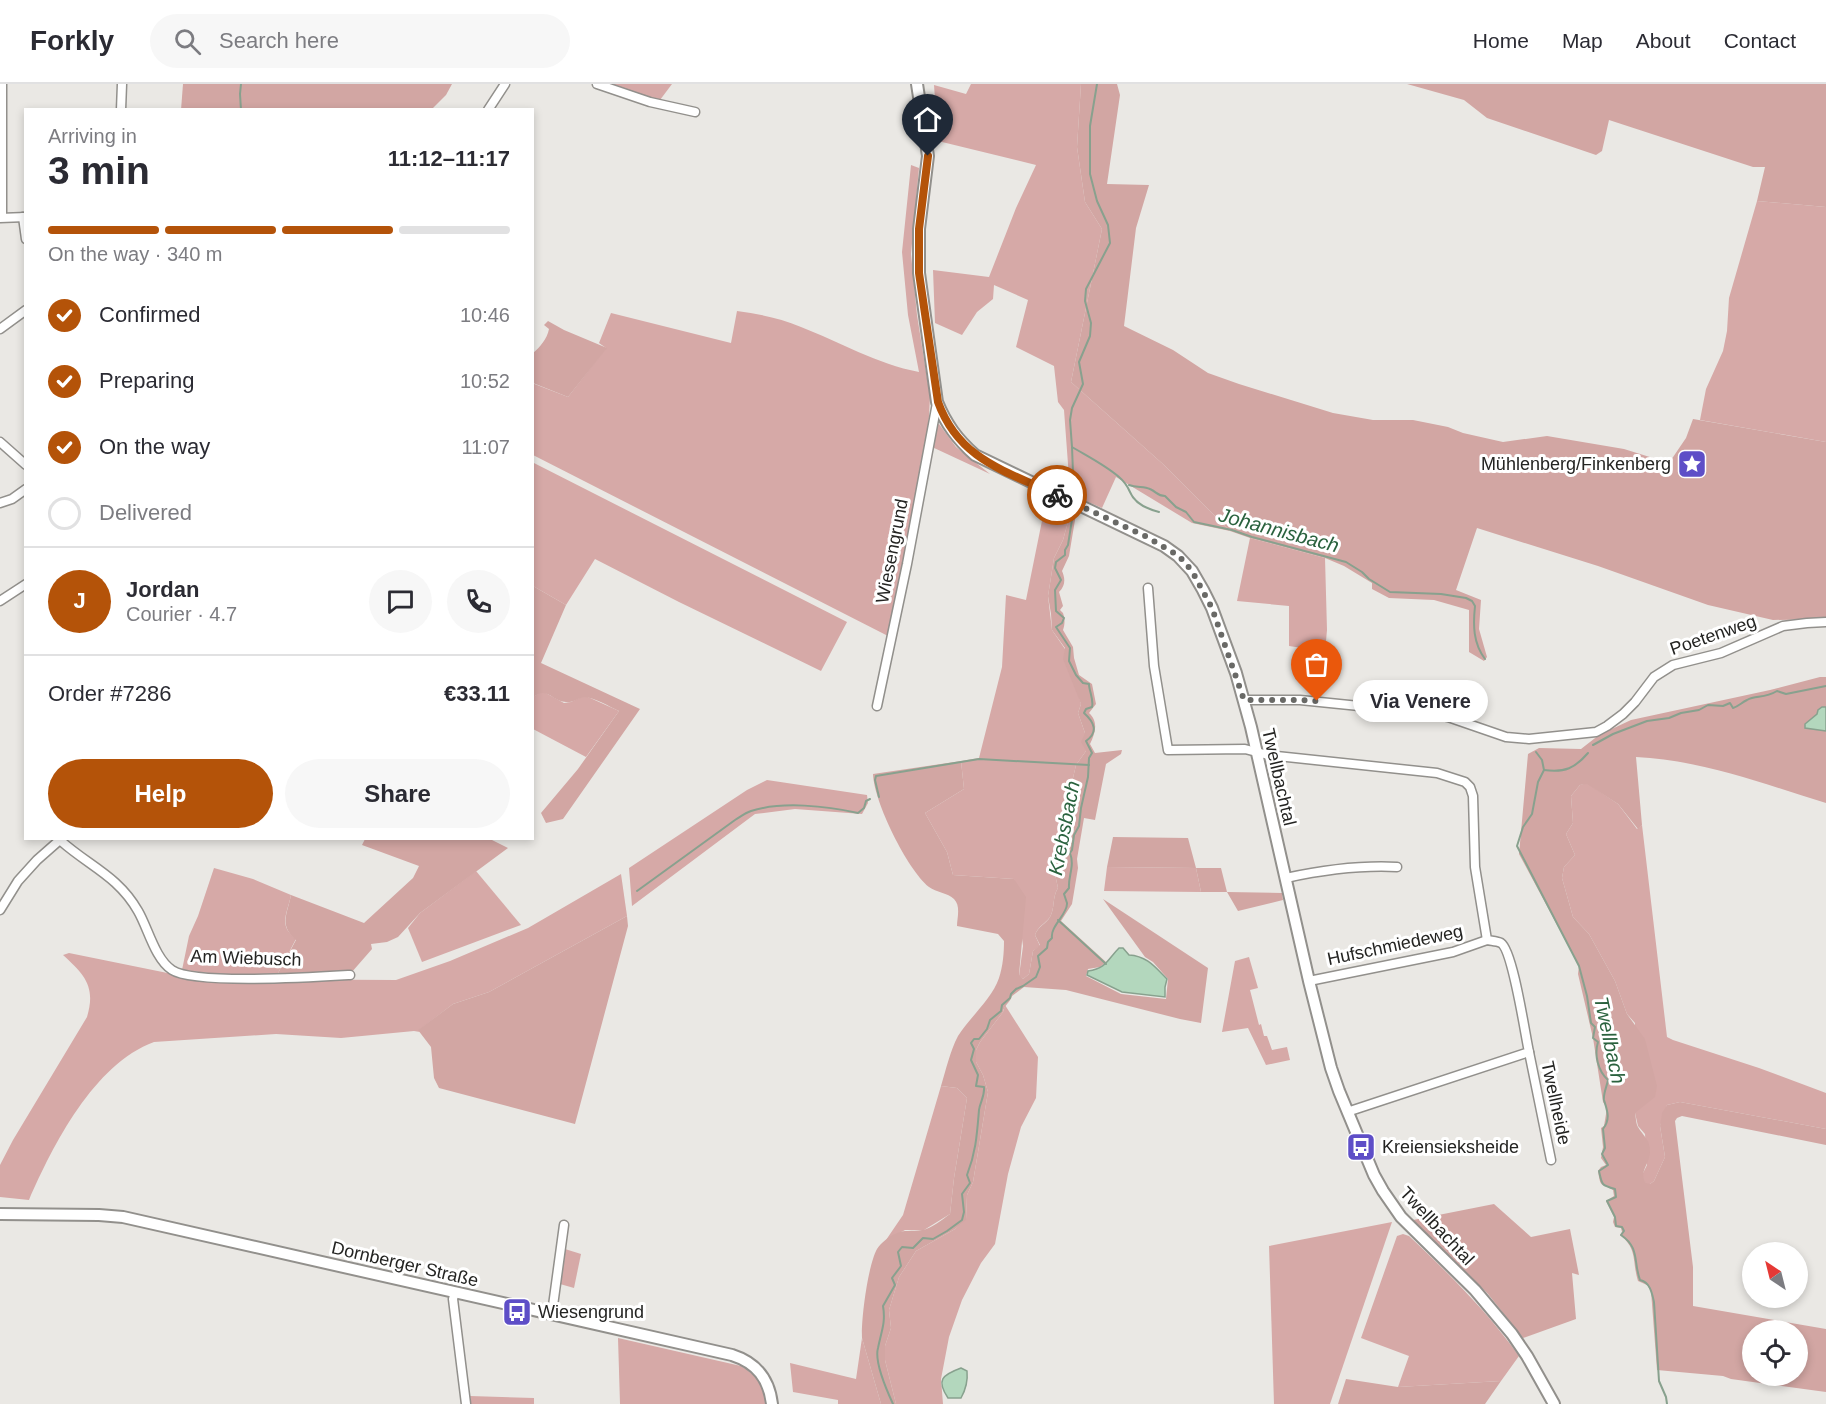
<!DOCTYPE html>
<meta charset="utf-8">
<style>
:root{--surface:#fff;--page:#f7f7f7;--text:#2b2b33;--muted:#7c7c81;--line:#e1e1e2;--accent:#b45309}
body{margin:0;font-family:Helvetica,sans-serif;background:var(--page);color:var(--text);height:100vh;display:flex;flex-direction:column;font-size:22px;white-space:nowrap}
*{box-sizing:border-box;margin:0}
p{font-size:20px;color:var(--muted)}
.icon{flex:none;width:33px;height:33px;fill:none;stroke:currentColor;stroke-width:2;stroke-linecap:round;stroke-linejoin:round}
.map{position:relative;flex:1;overflow:hidden}
.drawer{position:absolute;left:24px;top:24px;width:510px;height:732px;display:flex;flex-direction:column;background:var(--surface);border-radius:0px;box-shadow:0 3px 9px #0003}
.drawer>*{flex:none}
.needle{width:39px;rotate:325deg}
.fabs{position:absolute;left:1742px;top:1158px;display:grid;gap:12px}
.fabs a{display:grid;place-items:center;width:66px;height:66px;border-radius:50%;background:var(--surface);box-shadow:0 3px 9px #0003;font-size:30px}
.pin{position:absolute;display:grid;place-items:center;width:51px;height:51px;color:#fff;margin:-62px -26px;border-radius:50% 50% 50% 0;rotate:-45deg;box-shadow:0 0 6px #0007}
.pin .icon{rotate:45deg}
.courier{position:absolute;display:grid;place-items:center;width:60px;height:60px;margin:-30px;border:4px solid #b45309;border-radius:50%;background:#fff;color:#222;box-shadow:0 2px 8px #0007}
.bubble{position:absolute;height:42px;border-radius:21px;background:var(--surface);box-shadow:0 3px 9px #0003;font-size:20px;font-weight:700;line-height:42px;text-align:center}
.summary em{font-style:normal;font-weight:700}
.summary div{display:flex;flex-direction:column-reverse}
.summary{display:flex;align-items:center;justify-content:space-between;height:102px;padding:0 24px}
h1{font-size:39px;font-weight:700;line-height:45px}
.bar{display:grid;grid-template-columns:repeat(4,1fr);gap:9px 6px;align-content:center;height:72px;padding:0 24px}
.bar i{height:8px;border-radius:4px;background:var(--line)}
.bar .current{background:var(--accent)}
.bar p{grid-column:span 4}
.line{display:flex;align-items:center;gap:15px;padding:0 24px;border-top:2px solid var(--line)}
.line div{flex:1}
.round{display:grid;place-items:center;flex:none;width:63px;height:63px;border-radius:32px;background:var(--page)}
ol{padding:0 24px;list-style:none}
li{display:flex;align-items:center;gap:18px;height:66px}
li p{margin-inline-start:auto}
li .icon{padding:6px;border-radius:50%;background:var(--accent);color:#fff;stroke-width:4}
li:last-child{color:var(--muted)}
li i{width:33px;height:33px;border:3px solid var(--line);border-radius:50%}
.action{display:flex;gap:12px;margin-top:auto;padding:12px 24px}
.action a{flex:1;height:69px;border-radius:36px;background:var(--accent);color:#fff;font-size:24px;font-weight:700;line-height:69px;text-align:center}
.action a+a{background:var(--page);color:var(--text)}
header{display:flex;align-items:center;gap:36px;box-sizing:border-box;height:84px;padding:0 30px;background:var(--surface);border-bottom:2px solid var(--line)}
header strong{font-size:28px}
nav{display:flex;gap:33px;margin-inline-start:auto;font-size:21px}
.search{width:420px;height:54px;background:var(--page);display:flex;align-items:center;gap:15px;box-sizing:border-box;padding:0 21px;border-radius:33px;color:var(--muted);font-size:22px}
.map>svg:first-child{display:block}
.green{fill:#d6a9a7}
.forest{fill:#d2a6a3;fill-rule:evenodd}
.water{fill:#b3d7bd;stroke:#88a18e;stroke-width:1.5}
.lines{fill:none;stroke-linecap:round;stroke-linejoin:round}
.stream{stroke:#88a18e;stroke-width:2}
.minor-casing{stroke:#92908c;stroke-width:11}
.tertiary-casing{stroke:#92908c;stroke-width:14}
.minor{stroke:#fff;stroke-width:8}
.tertiary{stroke:#fff;stroke-width:10}
.done{stroke:#696966;stroke-width:6;stroke-dasharray:0 10.8}
.route{stroke:#b45309;stroke-width:8}
.labels{text-anchor:middle;stroke-width:6;stroke-linejoin:round;paint-order:stroke}
.poi-label{font-size:18px;fill:#242422;stroke:#fff;text-anchor:start}
.street-label{font-size:18px;fill:#242422;stroke:#fff}
.water-label{font-size:20px;font-style:italic;fill:#2a623e;stroke:#fff}
</style>
<header>
<strong>Forkly</strong>
<div class="search"><svg class="icon" aria-label="search" viewBox="0 0 24 24"><circle cx="10" cy="10" r="6"/><path d="M15 15l6 6"/></svg>Search here</div>
<nav><a>Home</a><a>Map</a><a>About</a><a>Contact</a></nav>
</header>
<div class="map">
<svg width="1826" height="1320" viewBox="0 0 1826 1320">
<rect width="100%" height="100%" fill="#eae8e4"/>
<!-- green -->
<g class="green">
<path d="M612 0H672L660 16 652 15Z"/>
<path d="M971 0H1081L1077 63 1085 118 1102 145 1071 298 1164 381 1230 447 1192 439 1116 393 1102 424 1077 413 1070 407 1064 326 1058 318 1054 282 1016 263 1028 216 994 201 993 215 977 228 962 251 935 239 933 186 989 193 1016 124 1036 81 938 57 934 1 966 10Z"/>
<path d="M911 81 919 84 911 170 917 231 930 313 929 332 927 356 888 552 533 371 532 299 568 313 606 264 599 259 611 229 731 259 737 227C759 230 780 234 801 243 840 258 877 280 919 288L908 231 902 168Z"/>
<path d="M1757 117 1826 123V358L1700 336 1706 305 1723 267 1727 247 1729 214Z"/>
<path d="M939 340 956 363 990 390 932 363 936 341Z"/>
<path d="M532 378 847 538 821 587 679 518 595 475 566 521 533 502Z"/>
<path d="M1046 417 1071 427 1063 456 1054 474 1048 512 1052 546 1065 565 1081 620 1078 629 1085 649 1086 667 1076 681 1073 694 1054 785 1058 804C1052 813 1055 825 1050 833 1045 840 1038 842 1035 851L1040 862 1033 867 1029 890 1023 895 1019 892 1023 862 1014 795 953 791 947 768 925 729 964 705 961 677 979 674 1002 583 1006 511 1026 516Z"/>
<path d="M1250 454 1325 474 1327 546 1321 612 1317 611 1319 594 1316 566 1289 562V522L1237 517Z"/>
<path d="M544 608 564 619 571 618 581 613H588L619 627 586 673 533 645 532 614 539 609Z"/>
<path d="M767 696 867 711 868 719 862 730 795 725 755 730 632 822 629 784 747 706Z"/>
<path d="M1587 699 1618 720 1637 745 1642 741 1667 953 1673 956 1759 984 1826 1009V1045L1680 1018 1667 1021 1660 1042 1665 1073 1654 1097 1650 1100H1646L1643 1095V1089L1647 1081 1645 1050 1638 1042 1635 1029V939L1627 930 1615 897 1589 850 1573 833 1562 794 1564 783 1575 771 1566 750 1573 739 1571 712 1580 701Z"/>
<path d="M1107 783 1196 784 1201 808 1104 807Z"/>
<path d="M214 784 253 795 291 811C287 831 278 841 296 855L277 891H226L182 886 189 852 198 832Z"/>
<path d="M476 787 521 841 422 878 408 844 420 829Z"/>
<path d="M621 790 627 832 489 908 453 920 419 946 420 948 414 947 341 954 276 950 154 958C94 980 53 1061 29 1116L0 1113V1081L13 1056 87 933C96 903 85 891 63 871L69 869 197 895 396 896 450 877 528 844Z"/>
<path d="M1249 873 1258 904 1250 906 1259 941 1261 940 1264 952H1267L1272 966 1287 963 1290 976 1266 981 1248 944 1222 948 1235 877Z"/>
<path d="M1005 921 1038 973 1036 1014 1021 1043 1008 1090 995 1160 981 1179 962 1216 949 1253 941 1295 943 1320H896L885 1276V1262L891 1244 889 1226 899 1193 916 1167 955 1145 966 1135 967 1111 973 1098 988 1008 983 991 976 978V966L980 958 1003 928Z"/>
<path d="M941 1002 957 1004 967 1014 954 1094 950 1130 924 1146H905L886 1156 903 1131Z"/>
<path d="M1392 1138 1330 1320H1274L1269 1162Z"/>
<path d="M1403 1150 1409 1152C1450 1191 1486 1226 1519 1272L1501 1297 1398 1303 1409 1272 1361 1254 1397 1152Z"/>
<path d="M565 1165 581 1170 574 1204 560 1200Z"/>
<path d="M618 1254 741 1282C756 1291 765 1302 765 1320H620Z"/>
<path d="M862 1254 881 1320H838V1316L793 1308 790 1279 856 1295Z"/>
<path d="M470 1312 534 1314V1320H471Z"/>
</g>
<!-- forest -->
<g class="forest">
<path d="M183 0H452L446 11 432 25 181 26Z"/>
<path d="M1081 0H1117L1120 11 1107 100 1149 101 1136 144 1124 242 1173 266 1208 289 1239 300 1333 329 1373 336H1413L1448 343 1463 349 1503 358 1547 352 1624 365 1669 379 1686 354 1693 335 1826 358V535L1773 536 1708 521 1598 482 1477 444 1456 506 1481 516 1479 545 1487 573 1484 577 1469 568V526L1434 516 1389 514 1372 505V499L1344 482 1325 474 1250 454 1230 447 1164 381 1071 298 1102 145 1085 118 1077 63Z"/>
<path d="M1407 0H1826V123L1757 117 1765 83H1753L1609 36 1602 67 1596 71 1487 34 1464 16Z"/>
<path d="M548 237 564 246 607 264 568 313 533 299V269C540 263 547 255 549 245L544 241Z"/>
<path d="M1071 427 1076 430 1069 472 1062 487C1065 494 1066 501 1059 508L1063 522 1060 526 1063 529C1065 535 1065 540 1063 546L1073 563 1074 574 1079 591 1092 600 1096 620 1089 629C1099 638 1095 650 1090 660L1095 669 1122 666 1121 670 1106 680 1095 736 1084 734 1077 775 1078 784 1072 820 1061 837 1106 878 1100 883 1088 885 1086 892 1121 910 1166 915 1168 895 1153 878 1145 873 1103 815 1208 884 1201 939 1180 935 1066 906 1024 903 1012 912C1010 919 1004 921 1003 928L980 958 976 966V978L983 991 988 1008 973 1098 967 1111 966 1136 955 1145 916 1167 899 1193 889 1226 891 1244 885 1262V1276L896 1320H881L862 1254C861 1235 868 1181 877 1165 881 1159 888 1153 895 1150 904 1145 912 1148 922 1146 931 1145 943 1135 950 1130L954 1094 967 1014 957 1004 941 1002C946 986 950 967 958 952 970 933 992 915 999 894 1003 882 1004 869 1004 857L998 850 957 842C957 834 961 822 954 815 948 809 936 808 929 803 907 785 874 718 873 690L961 677 964 705 925 729 947 768 953 791 1014 795 1026 813 1019 891 1023 895 1029 890 1033 867 1040 861 1035 851C1038 842 1046 840 1050 833 1055 825 1052 813 1058 804L1054 785 1073 694 1076 681 1086 667 1081 658 1085 649 1078 629 1081 620 1063 575 1065 564 1052 546 1051 530 1048 512 1054 474 1063 456Z"/>
<path d="M533 502 566 521 541 579 640 625 563 735 546 739 541 729 578 685 619 627C610 623 594 613 584 613 578 614 573 619 566 618 552 618 547 601 533 614Z"/>
<path d="M1820 593H1826V719C1764 700 1702 676 1636 673L1642 741 1638 745 1618 720 1587 700 1580 701 1571 712 1573 739 1566 750 1575 771 1564 783 1562 794 1573 833 1589 850 1615 897 1627 930 1645 955 1657 1002 1655 1013 1635 1029C1636 1034 1636 1040 1638 1043 1644 1053 1650 1055 1650 1068 1650 1080 1638 1088 1646 1099L1650 1100 1654 1097 1665 1073 1660 1042 1662 1029 1667 1021 1680 1018 1826 1045V1061L1682 1032 1677 1034 1675 1037 1693 1183V1222L1826 1245V1308L1731 1295 1723 1292 1657 1286 1651 1207 1647 1201 1638 1197C1632 1178 1638 1165 1620 1151L1622 1148 1621 1144 1615 1143 1613 1138 1614 1133 1606 1117 1614 1112 1613 1106C1600 1098 1601 1105 1598 1087L1601 1083 1606 1081 1601 1074 1603 1063 1601 1044 1604 1042 1607 1024 1603 1018 1593 954 1578 890 1579 882 1519 770 1528 670 1539 664 1581 665 1599 651 1631 636 1770 606ZM1752 1246H1797V1292H1752Z"/>
<path d="M1113 753 1188 754 1196 784H1221L1227 808 1282 809 1283 816 1238 827 1227 808H1201L1196 784 1107 783Z"/>
<path d="M365 755H490L508 764 420 829 398 853 387 858 371 860 372 865 351 889 277 891 296 856C279 841 287 831 291 811L364 839 413 794 419 782 362 761Z"/>
<path d="M627 832 628 842 575 1040 439 1004 434 994 431 963 418 946 453 920 489 908Z"/>
<path d="M1494 1120 1531 1153 1570 1145 1579 1191 1572 1189 1576 1235 1523 1254 1488 1210 1413 1136Z"/>
<path d="M1346 1295 1398 1303 1501 1297 1485 1320H1338Z"/>
</g>
<!-- water -->
<g class="water">
<path d="M1822 623H1826V647L1805 644V640L1817 630 1818 626Z"/>
<path d="M1119 864H1123L1129 871C1147 872 1155 883 1167 895L1165 903V913L1122 908 1087 891 1088 887C1107 884 1107 876 1119 864Z"/>
<path d="M961 1284 967 1287C968 1297 966 1305 961 1314H948C936 1296 942 1291 961 1284Z"/>
</g>
<g class="lines">
<!-- stream -->
<g class="stream">
<path d="M1097 0 1090 42V90L1097 117 1108 141 1110 159 1086 205 1085 217 1091 239 1090 252 1079 278 1083 300 1072 324 1070 336 1072 363C1087 372 1105 381 1119 393 1125 398 1127 401 1130 408 1135 420 1147 425 1159 428"/>
<path d="M241 26 240 10 241 0"/>
<path d="M1072 363 1074 414"/>
<path d="M1129 401C1137 404 1144 402 1150 405 1157 408 1157 412 1165 412L1176 423 1186 428 1194 438 1232 446 1252 453 1346 478 1362 488 1369 495 1390 508 1441 510 1466 514 1472 517 1475 522C1473 541 1473 559 1485 575"/>
<path d="M1593 661 1613 650 1647 637 1669 634 1681 629 1699 626 1708 621 1723 622 1730 619 1733 624C1739 622 1741 619 1747 616 1756 611 1764 615 1777 607L1786 610 1826 602"/>
<path d="M1536 668 1542 676 1544 686"/>
<path d="M1544 686 1538 698 1532 730 1523 743 1517 762 1579 882 1587 912 1591 939 1595 943 1593 954 1598 958C1594 971 1598 987 1608 996 1607 1002 1603 1010 1604 1016 1607 1026 1611 1035 1603 1045L1605 1064 1602 1070 1608 1081 1599 1087C1602 1101 1601 1101 1615 1105L1616 1113 1607 1117 1615 1133 1616 1142 1622 1143 1624 1147 1621 1151C1640 1164 1633 1177 1640 1196 1650 1198 1652 1209 1654 1218L1659 1297 1666 1313 1667 1320"/>
<path d="M1544 686C1565 689 1575 684 1588 669"/>
<path d="M879 713 875 696 876 692 979 675 1089 681"/>
<path d="M637 807 735 736C740 733 745 729 751 727 782 717 827 722 858 729L864 724 866 717 870 715"/>
<path d="M1058 836 1106 880"/>
<path d="M893 1320C887 1307 874 1278 878 1264 881 1248 886 1239 883 1222L895 1201 892 1194 901 1182 898 1168 902 1163 913 1164 923 1154 933 1155 947 1147 962 1136 964 1128 962 1110 970 1099 967 1091C976 1068 977 1050 979 1026 980 1018 985 1012 984 1003L976 1002 978 991 971 976 974 965 971 959 974 955H979L987 945 990 936 1001 927 1002 921 1010 914 1011 910 1016 905 1023 902 1036 893 1040 883 1038 872 1047 864 1048 858 1052 854C1050 842 1068 830 1067 819 1066 816 1065 813 1064 810L1069 804C1068 792 1075 782 1070 769L1072 766 1074 751 1079 742 1081 724 1088 693 1089 674 1092 669 1086 657C1099 648 1094 638 1084 629L1086 625 1092 623C1094 616 1089 607 1089 600L1083 599 1076 591 1069 577 1070 564 1056 543 1062 539 1064 534 1056 527 1055 506 1061 496 1055 484 1056 478 1065 471V466L1068 461 1074 423"/>
</g>
<!-- minor casing -->
<g class="minor-casing">
<g id="minor">
<path d="M2 0V133"/>
<path d="M597 0 650 18 695 28"/>
<path d="M121 26 122 0"/>
<path d="M488 26 505 0"/>
<path d="M23 133 26 155"/>
<path d="M0 134 26 133"/>
<path d="M0 245 26 226"/>
<path d="M0 358 26 381"/>
<path d="M0 419 12 415 26 405"/>
<path d="M1148 504 1154 582 1168 666 1245 665 1268 671 1437 689 1465 698 1470 703 1473 712 1475 783 1487 856C1492 857 1497 857 1501 859 1513 867 1525 950 1529 968L1347 1028"/>
<path d="M0 517 26 500"/>
<path d="M1244 616H1300L1428 629 1448 633 1506 653 1529 655 1596 648 1607 642 1623 630 1635 618 1654 593 1673 581 1721 569 1783 542 1807 539 1826 538"/>
<path d="M877 622 907 480 937 319"/>
<path d="M61 757C89 782 118 792 138 827 148 844 155 875 172 886 195 901 318 893 350 891"/>
<path d="M1286 794C1323 786 1359 781 1397 783"/>
<path d="M0 826 18 797 37 776 62 754"/>
<path d="M1309 897 1453 868 1487 856"/>
<path d="M1529 968 1551 1076"/>
<path d="M455 1208 453 1215 466 1320"/>
<path d="M552 1229 564 1141"/>
</g>
</g>
<!-- tertiary casing -->
<g class="tertiary-casing">
<g id="tertiary">
<path d="M917 0 928 72 919 145V189L937 318C946 340 957 355 975 371L1164 462 1178 472 1192 487 1203 506 1212 524 1236 589 1251 643 1309 897 1331 984 1339 1007 1374 1091 1383 1107 1401 1133 1475 1206 1512 1250 1527 1272 1554 1320"/>
<path d="M0 1130 99 1131 123 1133 732 1271C757 1279 769 1295 772 1320"/>
</g>
</g>
<!-- minor -->
<use href="#minor" class="minor"/>
<!-- tertiary -->
<use href="#tertiary" class="tertiary"/>
</g>
<g class="lines">
<!-- done -->
<path class="done" d="M1057 411 1147 453 1179 472 1192 487 1212 524 1244 616H1300L1317 617"/>
<!-- route -->
<path class="route" d="M928 72 919 145V189L938 318C959 376 1006 387 1057 411"/>
</g>
<!-- icons -->
<defs>
<g id="sight-square" transform="scale(1.5)"><rect x="-9" y="-9" width="18" height="18" rx="4" fill="#5e4ec7" stroke="#fff"/><path d="M0-6L1.8-2.2L6-1.7L2.9 1.2L3.7 5.4L0 3.3L-3.7 5.4L-2.9 1.2L-6-1.7L-1.8-2.2Z" fill="#fff"/></g>
<g id="bus-square" transform="scale(1.5)"><rect x="-9" y="-9" width="18" height="18" rx="4" fill="#5e4ec7" stroke="#fff"/><path d="M-5-6H5V4H4V6H2V4H-2V6H-4V4H-5ZM-3.5-4V0h7V-4ZM-3.5 1.2v1.5H-2V1.2ZM2 1.2v1.5H3.5V1.2Z" fill="#fff"/></g>
</defs>
<g fill-rule="evenodd">
<use href="#sight-square" x="1692" y="380"/>
<use href="#bus-square" x="1361" y="1063"/>
<use href="#bus-square" x="517" y="1228"/>
</g>
<g class="labels">
<!-- poi labels -->
<g class="poi-label">
<text x="1671" y="386" text-anchor="end">Mühlenberg/Finkenberg</text>
<text x="1382" y="1069">Kreiensieksheide</text>
<text x="538" y="1234">Wiesengrund</text>
</g>
<!-- street labels -->
<g class="street-label">
<text transform="translate(892 467) rotate(-79)" y="6">Wiesengrund</text>
<text transform="translate(1713 551) rotate(-19)" y="6">Poetenweg</text>
<text transform="translate(1279 693) rotate(77)" y="6">Twellbachtal</text>
<text transform="translate(1395 861) rotate(-12)" y="6">Hufschmiedeweg</text>
<text transform="translate(246 874) rotate(2)" y="6">Am Wiebusch</text>
<text transform="translate(1556 1019) rotate(78)" y="6">Twellheide</text>
<text transform="translate(1437 1142) rotate(47)" y="6">Twellbachtal</text>
<text transform="translate(405 1180) rotate(13)" y="6">Dornberger Straße</text>
</g>
<!-- water labels -->
<g class="water-label">
<text transform="translate(1279 446) rotate(15)" y="7">Johannisbach</text>
<text transform="translate(1064 744) rotate(-79)" y="7">Krebsbach</text>
<text transform="translate(1610 956) rotate(78)" y="7">Twellbach</text>
</g>
</g>
</svg>
<div class="fabs">
<a><svg class="needle" viewBox="-14 -14 28 28"><path d="M0-13l5 13h-10z" fill="#e53935"/><path d="M0 13l5-13h-10z" fill="#7c7c81"/></svg></a>
<a><svg class="icon" aria-label="locate" viewBox="0 0 24 24"><circle cx="12" cy="12" r="6"/><path d="M12 2v4M12 18v4M2 12h4M18 12h4"/></svg></a>
</div>
<div class="pin" style="left:1317px;top:617px;background:#ea580c"><svg class="icon" aria-label="bag" viewBox="0 0 24 24"><path d="M5 8h14l-1 12H6zM9 8a3 3 0 0 1 6 0"/></svg></div>
<div class="pin" style="left:928px;top:72px;background:#1f2937"><svg class="icon" aria-label="home" viewBox="0 0 24 24"><path d="M3 11l9-7 9 7M6 9v11h12V9"/></svg></div>
<div class="courier" style="left:1057px;top:411px"><svg class="icon" aria-label="bike" viewBox="0 0 24 24"><circle cx="6" cy="16" r="4"/><circle cx="18" cy="16" r="4"/><path d="M6 16l4-8h5l3 8M10 8l3 8H6M13 5h3"/></svg></div>
<div class="bubble" style="left:1353px;top:596px;width:135px">Via Venere</div>
<section class="drawer">
<div class="summary"><div><h1>3 min</h1><p>Arriving in</p></div><em>11:12–11:17</em></div>
<div class="bar"><i class="current"></i><i class="current"></i><i class="current"></i><i></i><p>On the way · 340 m</p></div>
<ol>
<li><svg class="icon" aria-label="check" viewBox="0 0 24 24"><path d="M5 12l5 5 9-10"/></svg>Confirmed<p>10:46</p></li>
<li><svg class="icon" aria-label="check" viewBox="0 0 24 24"><path d="M5 12l5 5 9-10"/></svg>Preparing<p>10:52</p></li>
<li><svg class="icon" aria-label="check" viewBox="0 0 24 24"><path d="M5 12l5 5 9-10"/></svg>On the way<p>11:07</p></li>
<li><i></i>Delivered</li>
</ol>
<div class="line" style="height:108px"><b class="round" style="background:var(--accent);color:#fff">J</b><div><b>Jordan</b><p>Courier · 4.7</p></div><a class="round"><svg class="icon" aria-label="chat" viewBox="0 0 24 24"><path d="M4 5h16v11H9l-5 4z"/></svg></a><a class="round"><svg class="icon" aria-label="phone" viewBox="0 0 24 24"><path d="M5 4h4l2 5-3 2q2 4 5 5l2-3 5 2v4C11 20 4 13 5 4z"/></svg></a></div>
<div class="line" style="height:78px"><div>Order #7286</div><b>€33.11</b></div>
<div class="action"><a>Help</a><a>Share</a></div>
</section>
</div>
